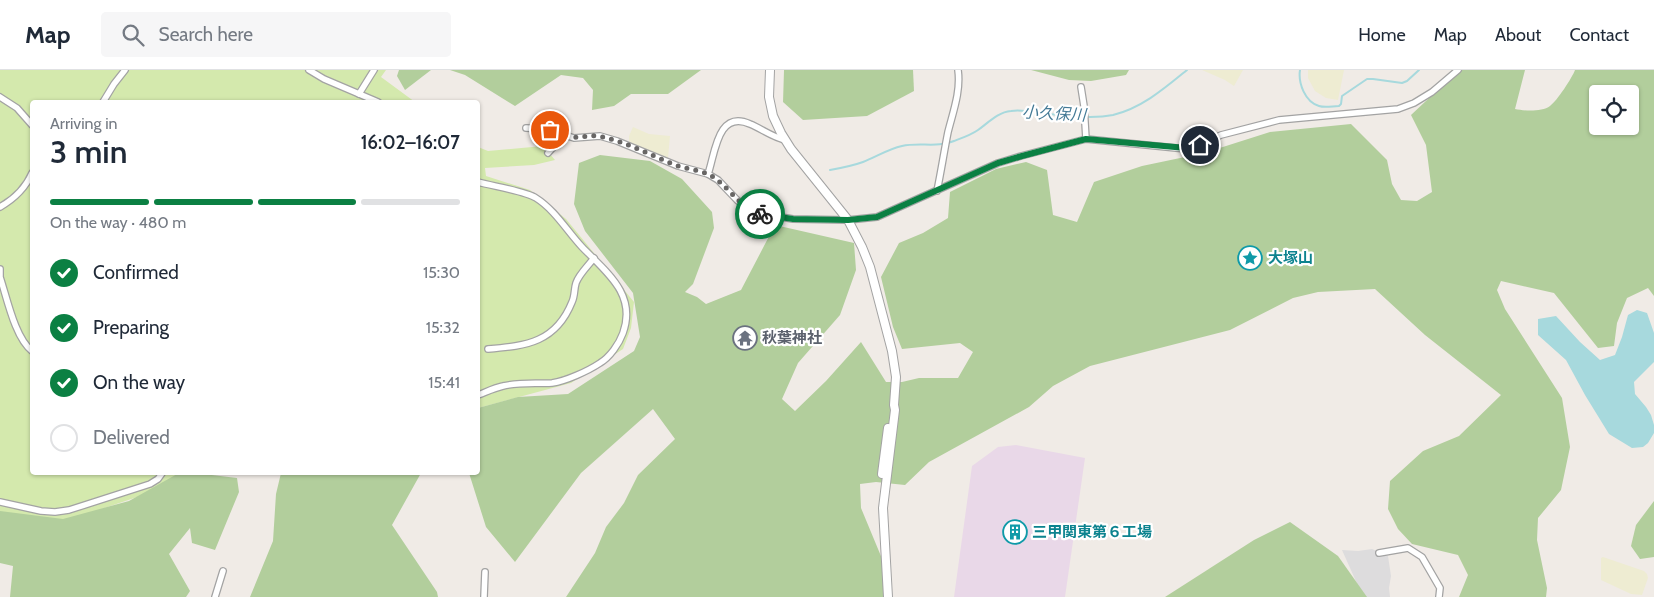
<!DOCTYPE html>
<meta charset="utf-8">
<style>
:root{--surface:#fff;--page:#f6f6f7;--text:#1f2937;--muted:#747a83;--line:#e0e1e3;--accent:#0b8043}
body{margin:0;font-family:Cabin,"Noto Sans JP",sans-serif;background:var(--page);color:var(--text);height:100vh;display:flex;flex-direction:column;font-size:19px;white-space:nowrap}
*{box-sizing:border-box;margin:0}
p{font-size:16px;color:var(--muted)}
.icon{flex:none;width:28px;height:28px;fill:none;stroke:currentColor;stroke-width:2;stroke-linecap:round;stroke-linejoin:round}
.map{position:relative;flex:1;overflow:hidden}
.panel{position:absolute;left:30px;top:30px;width:450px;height:375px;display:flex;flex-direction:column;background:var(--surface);border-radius:5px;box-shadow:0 1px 4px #0004}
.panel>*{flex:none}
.tools{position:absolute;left:1589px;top:15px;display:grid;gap:10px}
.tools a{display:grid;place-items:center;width:50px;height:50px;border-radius:5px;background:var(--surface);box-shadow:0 1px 4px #0004;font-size:25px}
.pin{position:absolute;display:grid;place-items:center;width:42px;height:42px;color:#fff;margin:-21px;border:2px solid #fff;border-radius:50%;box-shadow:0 1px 5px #0007}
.courier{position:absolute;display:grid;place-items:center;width:50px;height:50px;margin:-25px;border:4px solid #0b8043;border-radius:50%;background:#fff;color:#222;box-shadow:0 1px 6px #0007}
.headline em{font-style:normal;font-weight:600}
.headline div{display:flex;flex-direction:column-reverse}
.headline{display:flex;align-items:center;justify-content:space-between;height:85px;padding:0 20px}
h1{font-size:32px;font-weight:600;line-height:38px}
.bar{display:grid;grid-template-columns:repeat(4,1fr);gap:8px 5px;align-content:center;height:60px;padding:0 20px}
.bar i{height:6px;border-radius:4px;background:var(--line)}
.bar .on{background:var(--accent)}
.bar p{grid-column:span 4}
ol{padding:0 20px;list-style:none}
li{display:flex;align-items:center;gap:15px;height:55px}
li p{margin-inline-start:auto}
li .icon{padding:5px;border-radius:50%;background:var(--accent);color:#fff;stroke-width:4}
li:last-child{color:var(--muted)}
li i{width:28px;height:28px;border:2px solid var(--line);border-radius:50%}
header{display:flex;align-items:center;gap:30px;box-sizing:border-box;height:70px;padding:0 25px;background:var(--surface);border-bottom:1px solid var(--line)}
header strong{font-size:24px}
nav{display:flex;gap:28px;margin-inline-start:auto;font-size:18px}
.search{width:350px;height:45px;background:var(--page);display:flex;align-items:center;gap:12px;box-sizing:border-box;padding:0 18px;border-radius:5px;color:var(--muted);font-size:19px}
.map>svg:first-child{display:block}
.residential{fill:#dddcdd}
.industrial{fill:#e9d8e8}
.farmland{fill:#eeecd2}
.grass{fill:#d4e9ad}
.forest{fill:#b2ce9c;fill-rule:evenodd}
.water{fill:#a7d9dd}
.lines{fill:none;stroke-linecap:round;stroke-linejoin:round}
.stream{stroke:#a7d9dd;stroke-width:2}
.minor-casing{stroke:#a3a3a3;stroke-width:8}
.tertiary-casing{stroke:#a3a3a3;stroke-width:10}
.minor{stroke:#fff;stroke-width:5.5}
.tertiary{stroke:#fff;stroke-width:8}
.done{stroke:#686665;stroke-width:5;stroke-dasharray:0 9}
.route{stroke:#0b8043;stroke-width:6}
.labels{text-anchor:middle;stroke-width:4.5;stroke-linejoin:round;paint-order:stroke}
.culture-label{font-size:15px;font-weight:bold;fill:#0d838f;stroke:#fff;text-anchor:start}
.worship-label{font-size:15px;font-weight:bold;fill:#5b616d;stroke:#fff;text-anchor:start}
.water-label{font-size:16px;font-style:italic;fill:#447a96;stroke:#fff}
</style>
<header>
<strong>Map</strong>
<div class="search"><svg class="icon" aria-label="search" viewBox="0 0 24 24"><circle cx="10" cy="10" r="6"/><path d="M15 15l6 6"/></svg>Search here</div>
<nav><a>Home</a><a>Map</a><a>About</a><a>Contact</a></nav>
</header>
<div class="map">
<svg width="1654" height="527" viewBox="0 0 1654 527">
<rect width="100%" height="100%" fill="#f0ebe6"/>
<!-- residential -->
<path class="residential" d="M1372 479 1388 486 1391 506 1389 518 1390 527H1363L1342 480 1358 481Z"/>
<!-- industrial -->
<path class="industrial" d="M1016 375 1085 388 1065 527H954L972 396 998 377Z"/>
<!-- farmland -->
<g class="farmland">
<path d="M1202 0H1243L1234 16 1225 10Z"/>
<path d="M1308 0H1344L1338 30 1326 28 1315 21 1308 8Z"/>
<path d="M633 57 649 64 670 66 668 88 629 72V66Z"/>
<path d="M1603 487 1644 501 1647 504 1648 508 1642 525 1631 524 1601 510V488Z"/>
</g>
<!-- grass -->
<g class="grass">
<path d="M0 0H386L381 7 415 32H32V402L182 403 164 418 45 458 0 455Z"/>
<path d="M543 76 555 90 534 95 485 98 486 106 530 120 566 149 634 232 631 258 623 279 571 313 478 338V77L488 81Z"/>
</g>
<!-- forest -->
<g class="forest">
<path d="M399 0H431L405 20 397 6Z"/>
<path d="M450 0H701L668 24H631L614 36 592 40 593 20 583 8 561 5 515 36 465 5Z"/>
<path d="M784 0H913L914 21 867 46 803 50 783 32Z"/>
<path d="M1031 0H1129L1126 5 1091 11 1069 10Z"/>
<path d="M1459 0H1525L1515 39C1524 41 1542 42 1550 36 1557 31 1572 8 1575 0H1654V226L1648 218 1627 228 1617 253 1614 276 1598 278 1554 223 1501 211 1497 220 1505 239 1562 328 1570 377 1561 420 1538 448 1537 470 1547 518 1546 527H1459L1468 505 1458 485 1412 474 1398 459 1388 439 1390 411 1423 381 1459 366 1501 325 1425 265 1375 219 1318 222 1293 228 1230 260 1090 296 1053 316 1029 337 929 392 905 415 876 412 860 414 861 438 883 491 890 527H566L595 483 606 457 624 433 638 405 675 369 653 339 581 403 515 492 486 457 469 403 478 402V338L518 327 568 324 634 281 640 267 633 223 585 161 574 134 579 93 600 85 650 91 682 109 712 142 714 158 693 214 685 222 697 227 706 234 741 220 775 155 854 173 856 200 840 245 798 293 782 329 795 341 826 311 861 272 886 312H902L919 308H958L973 282 960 273 902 279 893 257 881 207 899 173 923 163 948 148 950 122 996 99 1026 92 1047 100 1053 145 1077 152 1094 112 1142 96 1204 83 1270 62 1351 54 1387 90 1392 114 1401 130 1417 131 1432 122 1426 75 1411 45ZM1598 24H1630V56H1598Z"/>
<path d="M179 403H195L237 408 239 422 215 480 192 473 190 458 169 484 190 521 186 527H10L13 496 0 493V441L63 449 129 431Z"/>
<path d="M281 403H421L392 455 437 522 438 527H250L273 471 276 424Z"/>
<path d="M1654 431V487L1640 489 1631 476 1636 455Z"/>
<path d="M1290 452 1338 486 1367 527H1165L1254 470Z"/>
</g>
<!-- water -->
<path class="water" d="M1637 240 1647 243 1654 263V292L1634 312 1635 324 1646 337 1651 345 1654 355V363L1648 373 1643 377 1632 378 1609 364 1585 325 1566 290 1538 265V249L1556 246 1580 272 1600 290 1615 285 1622 267 1628 245Z"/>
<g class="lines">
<!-- stream -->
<g class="stream">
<path d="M1300 0C1298 13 1305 32 1319 36 1325 38 1333 36 1339 36L1341 34 1342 26 1367 9H1373L1402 13 1407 11 1419 0"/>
<path d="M830 100C841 98 852 96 863 92 876 87 888 79 902 76 919 72 938 78 954 71 962 68 971 65 978 60 988 53 998 42 1011 41 1024 39 1036 43 1048 44 1069 46 1093 49 1113 45 1142 38 1165 18 1187 0"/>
</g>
<!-- minor casing -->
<g class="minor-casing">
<g id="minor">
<path d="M309 0 324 9 378 32"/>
<path d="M1081 17 1084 36 1086 69"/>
<path d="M359 24 374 0"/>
<path d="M0 27 17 38 32 55"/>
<path d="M103 32 114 14 125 0"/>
<path d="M526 58 546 59 574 68 600 66 617 71 678 96 708 104 718 110 737 130 751 141 762 144 793 149 848 150 877 147 998 93 1021 86 1086 69 1186 79 1200 75 1221 65 1279 50 1398 39 1414 33 1432 22 1458 0"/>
<path d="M548 83 556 74 560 65"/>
<path d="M708 104C715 85 717 39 750 54 762 59 772 67 785 70"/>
<path d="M478 112C492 116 525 121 536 128 555 140 567 161 582 177 606 202 637 224 623 263 619 274 610 287 600 293 588 301 566 311 552 313 535 314 519 312 503 316 494 318 486 322 478 325"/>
<path d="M937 121C941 102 944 82 948 62 953 42 961 21 958 0"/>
<path d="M0 137C14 129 26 117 32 103"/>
<path d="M0 199V207C7 228 15 268 32 281"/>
<path d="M488 279C527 276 556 272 572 232 575 226 574 219 576 213 579 204 588 196 594 188"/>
<path d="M0 432 41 441 55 442 69 440 150 414 158 409 163 402"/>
<path d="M1379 483 1408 478 1422 487 1440 518 1439 527"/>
<path d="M215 527 223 501"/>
<path d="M484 527 485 502"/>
</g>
</g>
<!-- tertiary casing -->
<g class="tertiary-casing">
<g id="tertiary">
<path d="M770 0 769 27 773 46 781 63 791 79 848 150 862 177 870 197 892 281 896 307 894 335 895 340 883 438 888 527"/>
<path d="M882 404 888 358"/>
</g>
</g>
<!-- minor -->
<use href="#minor" class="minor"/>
<!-- tertiary -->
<use href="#tertiary" class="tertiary"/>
</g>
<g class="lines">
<!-- done -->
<path class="done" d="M550 60C558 63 565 67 572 67 583 68 593 64 603 67 628 73 651 85 675 95 686 99 698 100 708 104 728 114 737 136 760 144"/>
<!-- route -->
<path class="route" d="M760 144 793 149 848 150 877 147 998 93 1022 86 1086 69 1186 78 1200 75"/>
</g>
<!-- icons -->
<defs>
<g id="sight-ring" transform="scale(1.25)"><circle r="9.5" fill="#fff" stroke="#0f9aa8" stroke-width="1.5"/><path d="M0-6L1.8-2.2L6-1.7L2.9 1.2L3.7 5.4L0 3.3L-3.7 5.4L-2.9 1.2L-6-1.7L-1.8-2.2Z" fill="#0f9aa8"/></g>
<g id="temple-ring" transform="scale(1.25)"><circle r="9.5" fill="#fff" stroke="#6b7280" stroke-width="1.5"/><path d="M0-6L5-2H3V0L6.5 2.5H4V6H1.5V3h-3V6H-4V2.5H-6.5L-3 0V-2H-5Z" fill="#6b7280"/></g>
<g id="building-ring" transform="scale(1.25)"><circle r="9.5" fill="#fff" stroke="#0f9aa8" stroke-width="1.5"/><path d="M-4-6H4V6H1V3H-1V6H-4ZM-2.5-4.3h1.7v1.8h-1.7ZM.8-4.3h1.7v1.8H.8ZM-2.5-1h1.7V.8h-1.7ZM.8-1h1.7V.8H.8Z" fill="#0f9aa8"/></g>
</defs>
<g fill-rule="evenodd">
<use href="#sight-ring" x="1250" y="188"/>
<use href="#temple-ring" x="745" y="268"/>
<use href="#building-ring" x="1015" y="462"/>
</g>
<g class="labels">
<!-- culture labels -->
<g class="culture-label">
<text x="1268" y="193">大塚山</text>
<text x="1032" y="467">三甲関東第６工場</text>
</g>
<!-- worship labels -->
<g class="worship-label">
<text x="762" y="273">秋葉神社</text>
</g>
<!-- water labels -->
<g class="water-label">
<text transform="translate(1054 43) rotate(3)" y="6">小久保川</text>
</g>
</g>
</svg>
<div class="tools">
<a><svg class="icon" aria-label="locate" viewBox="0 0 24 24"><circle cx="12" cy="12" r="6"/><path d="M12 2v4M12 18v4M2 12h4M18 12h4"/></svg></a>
</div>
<div class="pin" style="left:550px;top:60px;background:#ea580c"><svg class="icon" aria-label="bag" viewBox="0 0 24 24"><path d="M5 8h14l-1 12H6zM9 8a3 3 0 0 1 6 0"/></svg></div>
<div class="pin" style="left:1200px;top:75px;background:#1f2937"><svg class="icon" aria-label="home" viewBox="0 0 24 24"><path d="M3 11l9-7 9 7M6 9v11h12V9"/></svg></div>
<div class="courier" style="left:760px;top:144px"><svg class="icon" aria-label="bike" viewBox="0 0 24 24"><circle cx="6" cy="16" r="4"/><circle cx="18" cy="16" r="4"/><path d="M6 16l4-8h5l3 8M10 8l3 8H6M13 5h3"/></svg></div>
<section class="panel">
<div class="headline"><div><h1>3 min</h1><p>Arriving in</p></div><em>16:02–16:07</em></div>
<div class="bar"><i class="on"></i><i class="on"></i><i class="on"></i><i></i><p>On the way · 480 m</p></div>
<ol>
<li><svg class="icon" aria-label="check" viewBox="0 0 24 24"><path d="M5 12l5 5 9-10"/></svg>Confirmed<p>15:30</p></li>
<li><svg class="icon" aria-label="check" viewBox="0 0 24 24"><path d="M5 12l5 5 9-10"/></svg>Preparing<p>15:32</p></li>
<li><svg class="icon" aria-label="check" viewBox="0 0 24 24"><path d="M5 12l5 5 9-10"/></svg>On the way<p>15:41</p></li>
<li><i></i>Delivered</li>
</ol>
</section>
</div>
